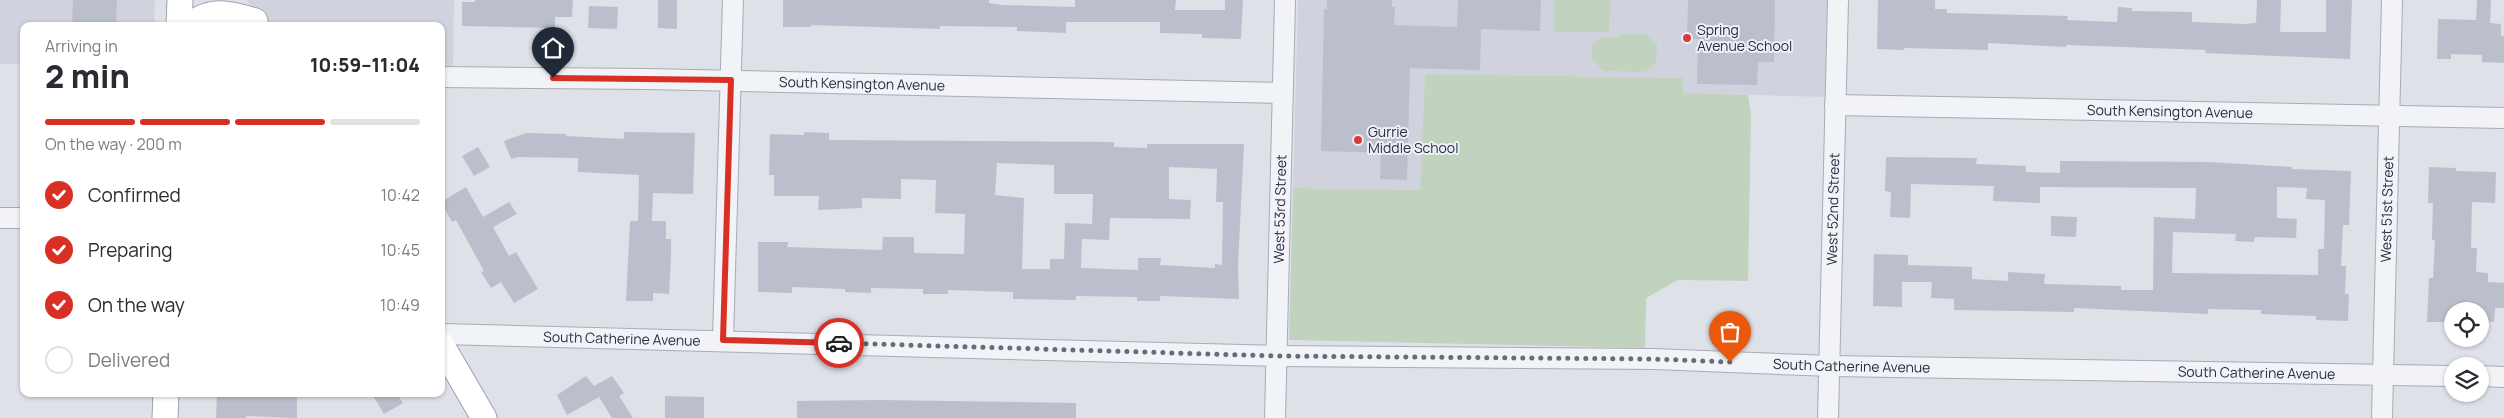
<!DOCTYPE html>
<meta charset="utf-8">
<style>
:root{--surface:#fff;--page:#f2f2f3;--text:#2b2b33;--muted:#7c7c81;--line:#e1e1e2;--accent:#d93025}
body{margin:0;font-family:Manrope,sans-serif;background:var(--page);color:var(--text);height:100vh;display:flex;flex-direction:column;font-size:19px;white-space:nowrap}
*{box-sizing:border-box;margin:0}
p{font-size:16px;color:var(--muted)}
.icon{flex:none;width:28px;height:28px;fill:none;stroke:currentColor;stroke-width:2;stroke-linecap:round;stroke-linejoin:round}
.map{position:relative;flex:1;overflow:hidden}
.drawer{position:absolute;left:20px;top:22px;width:425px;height:375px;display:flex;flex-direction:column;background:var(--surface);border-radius:10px;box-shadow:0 1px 4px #0004}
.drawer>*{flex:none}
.buttons{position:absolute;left:2444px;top:302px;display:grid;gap:10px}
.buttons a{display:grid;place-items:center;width:45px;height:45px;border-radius:50%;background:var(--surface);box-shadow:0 1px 4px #0004;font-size:25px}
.pin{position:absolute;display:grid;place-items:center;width:42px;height:42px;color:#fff;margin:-51px -21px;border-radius:50% 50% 50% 0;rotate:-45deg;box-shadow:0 0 5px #0007}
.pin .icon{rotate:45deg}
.courier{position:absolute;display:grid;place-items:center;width:50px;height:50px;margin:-25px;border:4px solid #d93025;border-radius:50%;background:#fff;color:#222;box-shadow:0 1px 6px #0007}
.overview em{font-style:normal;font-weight:800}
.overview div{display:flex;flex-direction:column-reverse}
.overview{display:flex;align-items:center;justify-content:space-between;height:85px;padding:0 25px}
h1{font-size:32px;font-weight:800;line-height:38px}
.bar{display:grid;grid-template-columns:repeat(4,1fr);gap:8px 5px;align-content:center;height:60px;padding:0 25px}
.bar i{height:6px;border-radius:4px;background:var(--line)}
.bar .active{background:var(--accent)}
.bar p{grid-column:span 4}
ol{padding:0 25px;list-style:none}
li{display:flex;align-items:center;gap:15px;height:55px}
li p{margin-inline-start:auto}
li .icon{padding:5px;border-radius:50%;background:var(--accent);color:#fff;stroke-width:4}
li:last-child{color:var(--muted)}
li i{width:28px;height:28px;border:2px solid var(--line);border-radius:50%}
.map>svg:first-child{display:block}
.built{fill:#d0d3de}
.green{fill:#c1d3bf}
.building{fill:#bbbfcc;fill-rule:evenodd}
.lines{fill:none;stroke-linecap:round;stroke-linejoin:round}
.minor-casing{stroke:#a8abb7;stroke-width:22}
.major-casing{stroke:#9da3b5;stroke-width:27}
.minor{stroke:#f1f3f7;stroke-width:20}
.major{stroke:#fff;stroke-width:25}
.done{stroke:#676b7c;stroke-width:5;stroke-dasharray:0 9}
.route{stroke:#d93025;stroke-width:6}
.poi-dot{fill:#d53d3d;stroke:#eef0f6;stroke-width:2}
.labels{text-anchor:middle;stroke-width:4;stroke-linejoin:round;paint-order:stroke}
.poi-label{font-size:14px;fill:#272c41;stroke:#eef0f6;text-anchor:start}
.street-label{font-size:14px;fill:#272c41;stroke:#eef0f6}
</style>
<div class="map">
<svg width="2504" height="418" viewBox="0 0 2504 418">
<rect width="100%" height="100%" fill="#dfe1e9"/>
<!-- built -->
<g class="built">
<path d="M0 0H155L154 26H24V64H0Z"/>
<path d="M247 0H454L453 74H441V26H263Z"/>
<path d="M1298 0H1828L1825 97 1683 93V78L1425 74 1421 190 1293 188Z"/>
</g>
<!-- green -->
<g class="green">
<path d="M1554 0H1610L1609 32H1554Z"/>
<path d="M1621 34H1646L1657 44 1656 62 1645 72 1604 71 1592 59V46L1601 37 1615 38Z"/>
<path d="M1425 74 1683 78V93L1748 95 1751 114 1748 281 1678 280 1646 298 1645 348 1289 340 1293 188 1420 190Z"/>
</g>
<!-- building -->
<g class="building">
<path d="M73 0H117L116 26H72Z"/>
<path d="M475 0H573L572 17H555V28L462 26V2H475Z"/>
<path d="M658 0H677V29L658 28Z"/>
<path d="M783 0H989V3L1003 5 1075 7V0H1176L1175 10H1225V0H1243L1241 39 1202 38V34L1160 33V22H1066V33L1017 31V27L940 26V29L811 25V27H783Z"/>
<path d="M1327 0H1392V7H1395L1394 25 1457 27 1458 0H1541L1540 31 1481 29 1480 70 1410 68 1407 180 1380 179 1381 153 1321 151 1324 9H1327Z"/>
<path d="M1688 0H1775L1774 62H1758L1757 85 1697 84 1698 39H1687Z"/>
<path d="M1878 0H1935V9H1947V13L2068 16 2067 20 2117 22 2118 7 2132 8V11L2192 12V22L2245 24 2256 23 2257 0H2281L2280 32H2326V0H2352L2350 59 2205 53 2206 50 2066 45V47L1988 43V50L1904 48V50L1877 49Z"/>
<path d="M2477 0H2491L2490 23 2501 24V36H2504V63L2482 62V55L2451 54V59H2437L2438 19 2476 20Z"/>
<path d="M589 6 618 7 617 29 588 28Z"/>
<path d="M624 132 695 133 693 194 653 193 652 221H666V239H671V257L669 294 653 293V301H626L630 221H638L639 175 578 172V158L518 157 511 159 504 141 526 133 566 134V136L624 139Z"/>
<path d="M804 132 829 133V140L1114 142V147L1147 148V144H1244L1238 265 1239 299 1160 296V301H1137V297L1076 296V300L1013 299V292L948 290V294H923V289L871 288V293L845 292V289L792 287V293L758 292V242H788L787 247 882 250 883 237H914V253L964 254 965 214 935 213 936 180 901 179V199L862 198V208L818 210 819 196H774V175H769L770 134 804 135ZM997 163 1054 165V194H1093L1092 224 1065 223 1064 259H1050V269H1022L1024 198 995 195ZM1169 167 1217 169 1216 202H1223L1222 265 1215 264V268L1160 265 1161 258H1138V270L1081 268 1082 239 1109 240 1110 218 1190 219 1191 200 1169 199Z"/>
<path d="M478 147 490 167 474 176 462 156Z"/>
<path d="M1886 157 1977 158 1976 164 2026 166V172L2060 173V161L2208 162 2292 167V169L2351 171 2349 225H2343L2341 266H2346L2345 294H2349L2348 321 2316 320V316L2261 314V310L2208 309V314L2074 308V312L1954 310V299L1931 298 1932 282H1902V307L1873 306 1874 254 1908 255V265L1972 267V279L2008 281V272L2045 274 2044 284 2121 286V290H2153L2154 217 2195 219 2196 188 2040 187V203L1993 201 1994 186 1911 184 1910 218 1890 217 1891 192 1885 191ZM2277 187 2307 188 2306 199 2325 200 2324 249H2318V275L2172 273 2173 232 2236 234 2235 241 2254 242 2255 237 2296 238 2297 219 2277 218Z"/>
<path d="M2429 167 2456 168V171L2496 172 2495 203 2472 202 2471 248H2477L2476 272 2488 273V282L2504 283V308H2495L2494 322 2480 321V311H2452V322H2427L2429 278H2433L2435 240H2432L2433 203H2428Z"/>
<path d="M466 187 483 217 509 202 517 214 493 227 509 256 516 252 538 289 514 303 501 282 491 288 481 272 484 271 456 220 452 222 441 202Z"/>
<path d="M2051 216 2077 217 2076 237 2051 236Z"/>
<path d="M586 376 594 386 612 376 624 393 619 396 633 418H612L599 397 567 415 557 395Z"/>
<path d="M217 394H286V397H297V418L246 416V418H216Z"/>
<path d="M372 394H397L403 403 384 414Z"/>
<path d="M665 396 704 397V418H665Z"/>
<path d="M879 400 1076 403V418H797V401Z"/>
</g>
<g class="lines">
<!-- minor casing -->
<g class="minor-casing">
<g id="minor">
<path id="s1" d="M441 77 646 79 1282 93"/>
<path id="s2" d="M1835 105 2504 118"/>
<path d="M0 218H24"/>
<path id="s3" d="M441 334 1277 356 1654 359 1830 366 2452 376"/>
<path d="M723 339 733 0"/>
<path d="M2480 376 2504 377"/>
<path id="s4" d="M1275 418 1285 0"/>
<path id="s5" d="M1828 418 1838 0"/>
<path id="s6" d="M2382 418 2392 0"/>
</g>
</g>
<!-- major casing -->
<g class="major-casing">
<g id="major">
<path d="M179 26 180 0"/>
<path d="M189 26C210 8 230 13 255 21"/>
<path d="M441 344 484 418"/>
<path d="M165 418 166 394"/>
</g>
</g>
<!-- minor -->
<use href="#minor" class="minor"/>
<!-- major -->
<use href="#major" class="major"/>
</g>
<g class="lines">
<!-- done -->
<path class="done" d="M839 343 1277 356 1654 359 1730 362"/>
<!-- route -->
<path class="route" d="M553 78 731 80 723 340 839 343"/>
</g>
<!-- markers -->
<g class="poi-dot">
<circle cx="1687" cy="38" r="5"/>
<circle cx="1358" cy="140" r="5"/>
</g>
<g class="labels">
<!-- poi labels -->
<g class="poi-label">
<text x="1697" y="35">Spring<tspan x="1697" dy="16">Avenue School</tspan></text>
<text x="1368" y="137">Gurrie<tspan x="1368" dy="16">Middle School</tspan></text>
</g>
<!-- street labels -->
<g class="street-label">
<text dy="5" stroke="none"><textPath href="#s1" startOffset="421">South Kensington Avenue</textPath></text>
<text dy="5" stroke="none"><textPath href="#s2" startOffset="335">South Kensington Avenue</textPath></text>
<text dy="5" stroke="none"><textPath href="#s4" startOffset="209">West 53rd Street</textPath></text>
<text dy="5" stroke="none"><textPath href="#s5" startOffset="209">West 52nd Street</textPath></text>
<text dy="5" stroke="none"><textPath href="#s6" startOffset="209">West 51st Street</textPath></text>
<text dy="5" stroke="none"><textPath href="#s3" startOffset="181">South Catherine Avenue</textPath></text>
<text dy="5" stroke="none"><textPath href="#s3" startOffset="1411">South Catherine Avenue</textPath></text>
<text dy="5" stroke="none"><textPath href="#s3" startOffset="1816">South Catherine Avenue</textPath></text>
</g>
</g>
</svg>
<div class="buttons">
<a><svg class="icon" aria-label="locate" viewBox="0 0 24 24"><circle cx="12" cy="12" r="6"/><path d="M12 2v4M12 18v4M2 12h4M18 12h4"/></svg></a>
<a><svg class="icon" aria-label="layers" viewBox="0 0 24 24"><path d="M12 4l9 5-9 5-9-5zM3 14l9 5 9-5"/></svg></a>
</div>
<div class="pin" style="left:1730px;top:362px;background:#ea580c"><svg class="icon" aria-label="bag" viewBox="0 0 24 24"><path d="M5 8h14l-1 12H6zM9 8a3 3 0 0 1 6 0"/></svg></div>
<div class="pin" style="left:553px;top:78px;background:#1f2937"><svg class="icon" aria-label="home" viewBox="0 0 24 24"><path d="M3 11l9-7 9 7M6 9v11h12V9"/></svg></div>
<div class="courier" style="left:839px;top:343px"><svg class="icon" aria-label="car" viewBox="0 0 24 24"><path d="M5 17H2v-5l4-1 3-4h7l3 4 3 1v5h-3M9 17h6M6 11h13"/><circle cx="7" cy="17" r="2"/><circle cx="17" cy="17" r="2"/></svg></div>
<section class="drawer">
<div class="overview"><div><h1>2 min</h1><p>Arriving in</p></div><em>10:59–11:04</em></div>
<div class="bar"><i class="active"></i><i class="active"></i><i class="active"></i><i></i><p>On the way · 200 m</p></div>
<ol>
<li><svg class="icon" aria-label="check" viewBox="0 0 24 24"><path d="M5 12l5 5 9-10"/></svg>Confirmed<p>10:42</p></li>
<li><svg class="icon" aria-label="check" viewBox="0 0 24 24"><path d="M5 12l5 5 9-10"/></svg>Preparing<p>10:45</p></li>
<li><svg class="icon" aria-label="check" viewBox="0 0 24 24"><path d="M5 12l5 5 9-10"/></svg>On the way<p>10:49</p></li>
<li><i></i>Delivered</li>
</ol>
</section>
</div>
